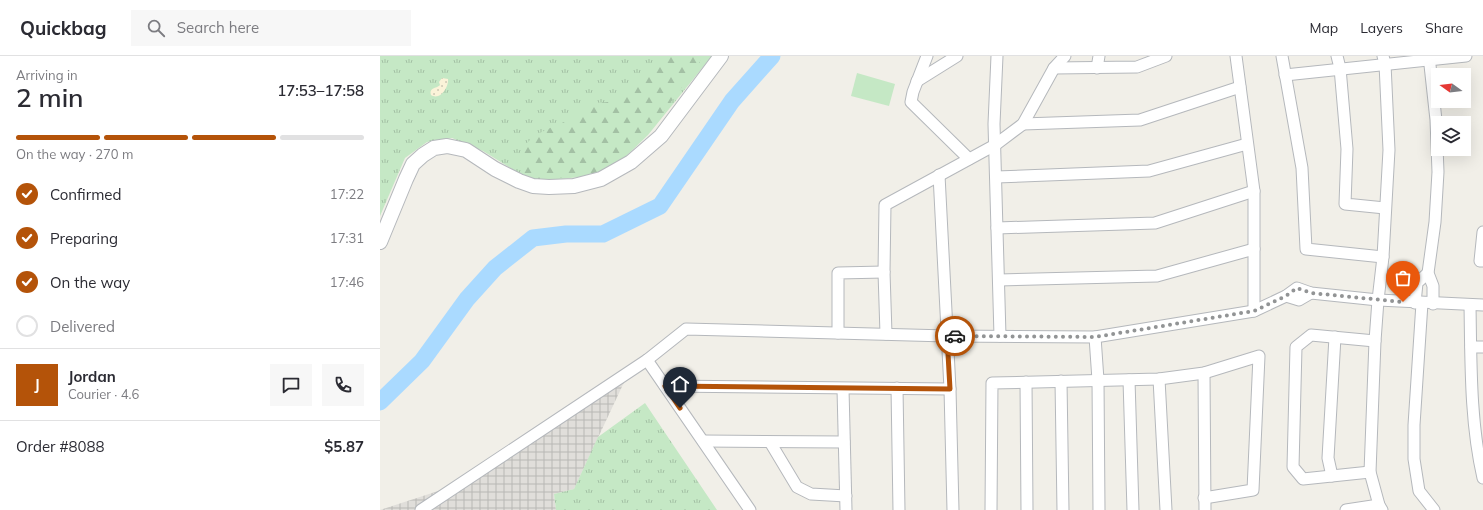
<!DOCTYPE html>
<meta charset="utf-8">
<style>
:root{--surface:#fff;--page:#f7f7f7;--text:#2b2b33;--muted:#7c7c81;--line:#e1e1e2;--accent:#b45309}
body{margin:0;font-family:Mulish,sans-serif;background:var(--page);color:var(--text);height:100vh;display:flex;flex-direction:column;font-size:15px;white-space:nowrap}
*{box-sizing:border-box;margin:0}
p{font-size:13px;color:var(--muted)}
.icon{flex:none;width:22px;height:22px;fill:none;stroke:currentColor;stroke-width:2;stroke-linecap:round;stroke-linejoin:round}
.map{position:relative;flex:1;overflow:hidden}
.panel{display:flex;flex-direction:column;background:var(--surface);width:380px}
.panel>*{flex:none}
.needle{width:26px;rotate:285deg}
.fabs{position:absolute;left:1051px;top:12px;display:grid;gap:8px}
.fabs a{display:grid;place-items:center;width:40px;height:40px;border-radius:0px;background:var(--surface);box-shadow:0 4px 16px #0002;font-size:20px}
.pin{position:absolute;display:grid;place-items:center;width:34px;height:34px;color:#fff;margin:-41px -17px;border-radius:50% 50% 50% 0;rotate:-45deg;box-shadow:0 0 4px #0007}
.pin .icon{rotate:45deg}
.courier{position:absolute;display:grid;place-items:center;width:40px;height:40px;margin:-20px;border:3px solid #b45309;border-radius:50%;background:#fff;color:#222;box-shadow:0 1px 5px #0007}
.summary em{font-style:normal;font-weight:600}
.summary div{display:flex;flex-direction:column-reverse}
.summary{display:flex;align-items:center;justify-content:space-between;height:68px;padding:0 16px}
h1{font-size:26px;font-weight:600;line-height:30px}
.bar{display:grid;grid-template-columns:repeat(4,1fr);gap:6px 4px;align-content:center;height:48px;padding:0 16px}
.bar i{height:5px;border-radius:3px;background:var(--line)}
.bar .selected{background:var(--accent)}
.bar p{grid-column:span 4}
.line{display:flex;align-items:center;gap:10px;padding:0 16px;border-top:1px solid var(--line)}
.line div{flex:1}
.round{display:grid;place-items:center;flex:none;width:42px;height:42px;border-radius:0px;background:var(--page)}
ol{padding:0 16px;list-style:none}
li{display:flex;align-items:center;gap:12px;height:44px}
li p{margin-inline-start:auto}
li .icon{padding:4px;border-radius:50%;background:var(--accent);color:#fff;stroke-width:4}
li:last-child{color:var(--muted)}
li i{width:22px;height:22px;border:2px solid var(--line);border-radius:50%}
header{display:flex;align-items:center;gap:24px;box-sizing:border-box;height:56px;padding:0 20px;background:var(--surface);border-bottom:1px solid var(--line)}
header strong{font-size:19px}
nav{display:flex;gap:22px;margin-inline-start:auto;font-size:14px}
.search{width:280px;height:36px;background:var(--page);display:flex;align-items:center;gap:10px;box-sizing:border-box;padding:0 14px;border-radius:0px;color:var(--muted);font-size:15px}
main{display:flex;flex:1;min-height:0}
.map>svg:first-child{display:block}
.industrial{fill:url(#industrial-grid)}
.grass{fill:url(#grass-tufts)}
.forest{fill:url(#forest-firs)}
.sand{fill:url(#sand-dots)}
.garden{fill:#c5e8c5}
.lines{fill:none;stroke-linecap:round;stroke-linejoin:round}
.river{stroke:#aadaff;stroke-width:17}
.minor-casing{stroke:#b5b8bc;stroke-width:13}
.tertiary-casing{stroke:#b5b8bc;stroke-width:16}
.minor{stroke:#fff;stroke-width:11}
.tertiary{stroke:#fff;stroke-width:14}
.done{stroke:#929495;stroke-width:4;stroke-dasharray:0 7.2}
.route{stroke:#b45309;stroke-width:5}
</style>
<header>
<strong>Quickbag</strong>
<div class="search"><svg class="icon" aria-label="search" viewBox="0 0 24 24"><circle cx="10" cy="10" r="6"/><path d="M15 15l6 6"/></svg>Search here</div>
<nav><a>Map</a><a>Layers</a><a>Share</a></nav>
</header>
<main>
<section class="panel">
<div class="summary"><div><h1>2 min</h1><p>Arriving in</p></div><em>17:53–17:58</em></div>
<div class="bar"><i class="selected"></i><i class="selected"></i><i class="selected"></i><i></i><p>On the way · 270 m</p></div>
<ol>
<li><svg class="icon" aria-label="check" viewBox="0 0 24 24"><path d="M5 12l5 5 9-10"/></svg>Confirmed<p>17:22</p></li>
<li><svg class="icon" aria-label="check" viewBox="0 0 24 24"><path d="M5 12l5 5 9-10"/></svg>Preparing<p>17:31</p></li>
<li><svg class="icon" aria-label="check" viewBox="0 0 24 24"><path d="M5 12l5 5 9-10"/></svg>On the way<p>17:46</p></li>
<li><i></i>Delivered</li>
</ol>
<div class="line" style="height:72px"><b class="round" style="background:var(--accent);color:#fff">J</b><div><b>Jordan</b><p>Courier · 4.6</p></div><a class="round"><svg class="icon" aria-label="chat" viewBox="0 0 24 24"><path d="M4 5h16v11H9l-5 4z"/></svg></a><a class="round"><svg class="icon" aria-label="phone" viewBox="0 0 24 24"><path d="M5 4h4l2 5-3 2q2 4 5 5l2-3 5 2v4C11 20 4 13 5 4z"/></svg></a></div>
<div class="line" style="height:52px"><div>Order #8088</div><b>$5.87</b></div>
</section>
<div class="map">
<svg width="1103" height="454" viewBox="0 0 1103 454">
<defs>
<pattern id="industrial-grid" width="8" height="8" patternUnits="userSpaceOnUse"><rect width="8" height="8" fill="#e0deda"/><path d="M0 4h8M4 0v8" fill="none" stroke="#b9b8b5"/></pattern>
<pattern id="grass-tufts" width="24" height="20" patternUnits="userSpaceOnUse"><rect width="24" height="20" fill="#c5e8c5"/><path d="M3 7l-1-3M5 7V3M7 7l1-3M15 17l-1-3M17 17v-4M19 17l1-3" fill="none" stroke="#a3c0a4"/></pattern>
<pattern id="forest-firs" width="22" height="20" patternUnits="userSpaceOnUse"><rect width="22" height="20" fill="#c5e8c5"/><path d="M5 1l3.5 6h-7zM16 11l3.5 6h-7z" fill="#a3c0a4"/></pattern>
<pattern id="sand-dots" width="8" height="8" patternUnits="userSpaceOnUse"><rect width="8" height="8" fill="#fbf3d9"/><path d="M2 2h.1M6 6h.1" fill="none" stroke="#cec8b4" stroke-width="1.8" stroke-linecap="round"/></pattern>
</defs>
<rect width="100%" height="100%" fill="#f1efe8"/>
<!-- industrial -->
<path class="industrial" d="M247 320 194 433 174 438 176 454H0L101 421Z"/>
<!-- grass -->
<g class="grass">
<path d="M0 0H332L268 79 239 107 209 120 153 126 103 95 72 82 47 86 25 102 0 160Z"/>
<path d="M265 347 337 454H176L174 438 194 433 218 381Z"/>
</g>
<!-- forest -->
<path class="forest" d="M280 0H324C297 37 258 100 214 117 203 121 189 121 178 122 166 124 152 128 143 119 132 80 167 75 193 62 200 59 204 52 210 49 216 46 222 47 228 46 247 40 273 18 280 0Z"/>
<!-- sand -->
<path class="sand" d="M62 22 68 23C69 31 60 45 51 39 49 31 56 33 60 29L59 26Z"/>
<!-- garden -->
<path class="garden" d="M477 17 515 28 509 50 471 40Z"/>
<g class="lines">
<!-- river -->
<path class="river" d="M0 346 42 305 87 243 115 212 153 182 186 178H223L280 150 352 45 392 0"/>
<!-- minor casing -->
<g class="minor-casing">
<g id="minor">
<path d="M547 0 533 36 531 46 589 103"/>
<path d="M617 0 614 68 620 280"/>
<path d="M856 0 874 135V255"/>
<path d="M902 0 922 112 926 193 1003 201"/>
<path d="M957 0 960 12 967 93 965 148 1005 152"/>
<path d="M1049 0 1056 64 1058 116 1055 166 1048 217 1053 230V248"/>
<path d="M674 12 757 11 786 0"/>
<path d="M717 12 719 0"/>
<path d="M905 19 1086 0"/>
<path d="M537 25 577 0"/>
<path d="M643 68 760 64 860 31"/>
<path d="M559 119 570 333 573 454"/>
<path d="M616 121 769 115 867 88"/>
<path d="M617 172 775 167 874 135"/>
<path d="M1103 176 1100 205H1103"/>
<path d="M619 224 777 220 874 193"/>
<path d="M906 240 919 244 931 237"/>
<path d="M1035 247 1037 227 1048 217"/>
<path d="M1042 247 1034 369V403L1039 435 1054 454"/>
<path d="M1090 249C1091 306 1090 366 1103 422"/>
<path d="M458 277V217L504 216"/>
<path d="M506 278 504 216 505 149 615 89 643 68 674 12 685 0"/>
<path d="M715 281 718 324 719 454"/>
<path d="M1091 291H1103"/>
<path d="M267 304 306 273 567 280 715 281 874 255 906 240 917 232 931 237 998 244 1103 249"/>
<path d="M824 317 825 454"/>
<path d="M779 323 786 454"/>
<path d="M749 324 753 454"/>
<path d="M681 325 683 454"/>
<path d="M646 326 647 454"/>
<path d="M285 330 570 333"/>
<path d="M517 332 519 454"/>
<path d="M463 333 466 454"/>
<path d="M323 385 464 386"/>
<path d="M390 386 417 431 431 438 466 440"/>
<path d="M990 416 923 423 913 411 916 291 931 279 995 285"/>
<path d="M952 420 948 402 955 281"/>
<path d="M41 454 267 304 370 454"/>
<path d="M611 454 612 327 779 323 824 317 879 300 873 434 824 442"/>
<path d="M966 454 999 449"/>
<path d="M1002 454 999 449 990 416 995 285 998 244 1003 201 1009 94 1005 8 1003 0"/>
</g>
</g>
<!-- tertiary casing -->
<g class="tertiary-casing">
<path id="tertiary" d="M0 186 26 123 33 108 43 99 54 92 67 90 86 94 115 113 139 125 153 130 169 131 194 130 221 123 251 106 281 80 341 0"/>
</g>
<!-- minor -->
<use href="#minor" class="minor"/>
<!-- tertiary -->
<use href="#tertiary" class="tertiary"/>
</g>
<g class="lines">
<!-- done -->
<path class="done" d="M575 280 715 281 874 255 906 240 917 232 931 237 1023 246"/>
<!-- route -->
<path class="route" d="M300 352 285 330 570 333 567 280H575"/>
</g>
</svg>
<div class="fabs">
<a><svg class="needle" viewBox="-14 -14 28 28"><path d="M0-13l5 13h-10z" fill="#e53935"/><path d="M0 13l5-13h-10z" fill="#7c7c81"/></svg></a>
<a><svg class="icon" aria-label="layers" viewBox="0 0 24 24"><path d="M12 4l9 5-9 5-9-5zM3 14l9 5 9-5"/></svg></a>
</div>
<div class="pin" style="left:1023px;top:246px;background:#ea580c"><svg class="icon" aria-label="bag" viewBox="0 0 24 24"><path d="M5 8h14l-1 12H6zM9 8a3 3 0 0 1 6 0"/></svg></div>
<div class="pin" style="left:300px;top:352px;background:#1f2937"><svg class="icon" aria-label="home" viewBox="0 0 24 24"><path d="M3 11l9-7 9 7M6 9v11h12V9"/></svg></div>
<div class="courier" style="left:575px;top:280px"><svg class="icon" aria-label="car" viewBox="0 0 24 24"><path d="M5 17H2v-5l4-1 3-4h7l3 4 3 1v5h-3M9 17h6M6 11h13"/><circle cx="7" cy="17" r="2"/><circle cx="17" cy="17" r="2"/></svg></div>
</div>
</main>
